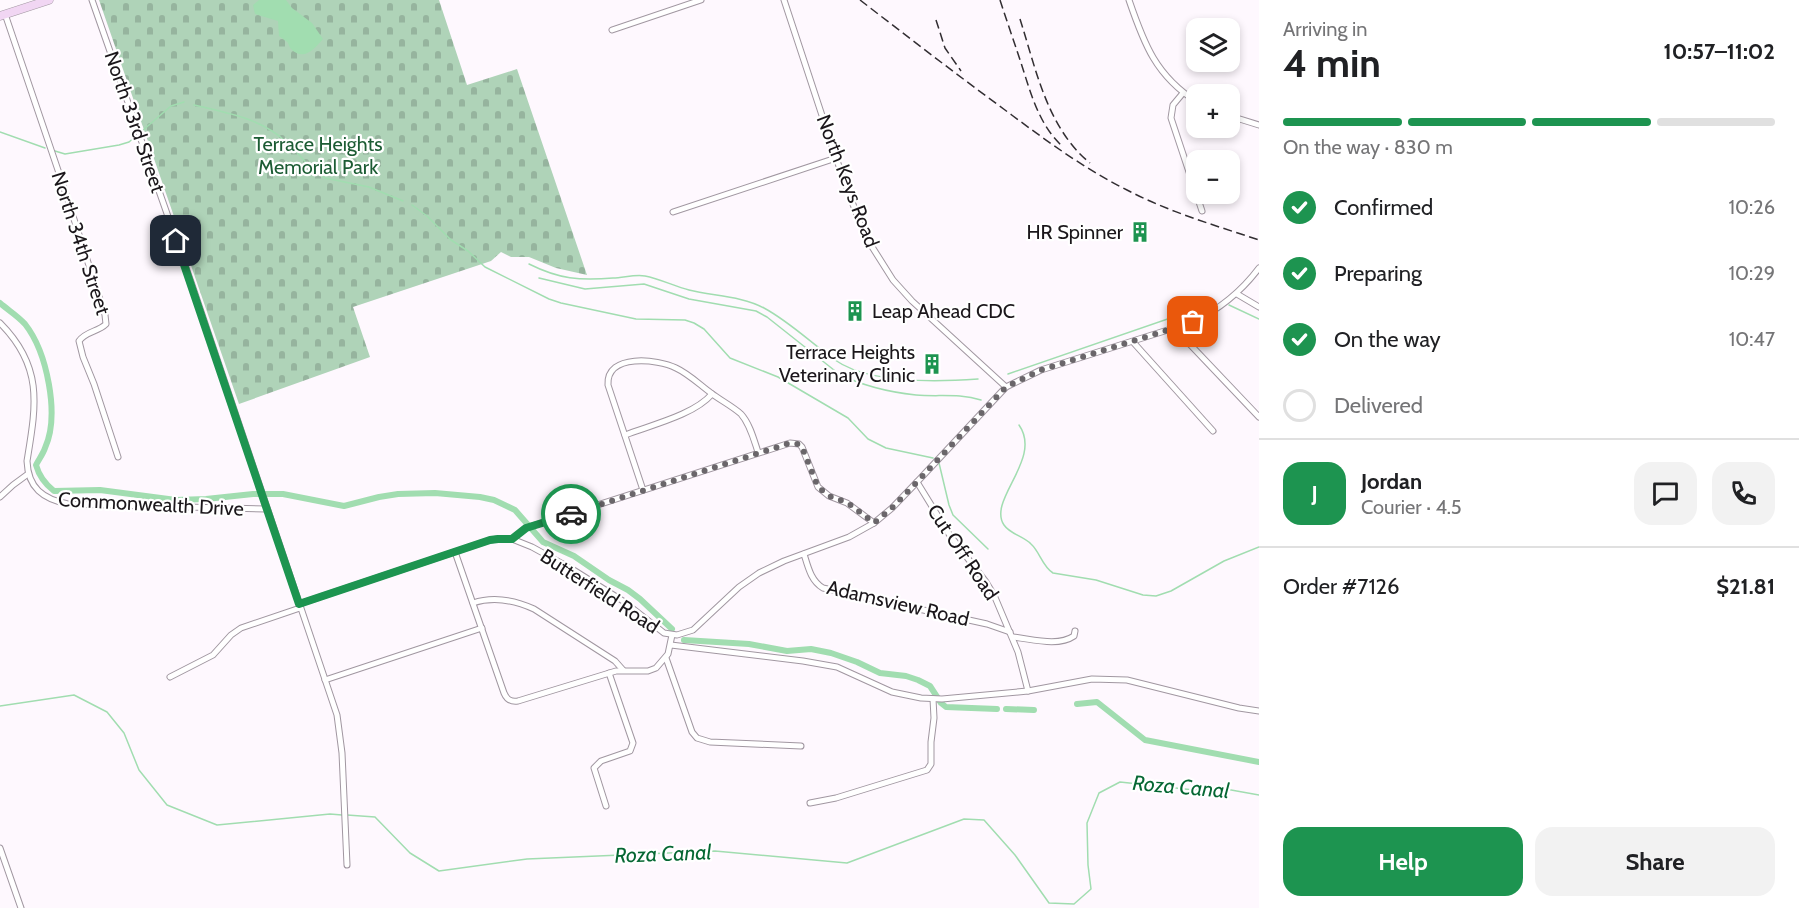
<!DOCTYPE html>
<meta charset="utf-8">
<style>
:root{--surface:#fff;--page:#f2f2f2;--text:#202124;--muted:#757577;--line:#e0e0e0;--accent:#1d9450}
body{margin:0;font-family:Cabin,sans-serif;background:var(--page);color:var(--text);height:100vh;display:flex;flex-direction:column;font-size:22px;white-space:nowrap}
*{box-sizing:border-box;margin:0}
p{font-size:20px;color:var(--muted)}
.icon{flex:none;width:33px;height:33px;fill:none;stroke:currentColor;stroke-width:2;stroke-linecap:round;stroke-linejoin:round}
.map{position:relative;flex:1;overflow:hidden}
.side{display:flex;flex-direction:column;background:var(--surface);width:540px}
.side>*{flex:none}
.fabs{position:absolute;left:1186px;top:18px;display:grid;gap:12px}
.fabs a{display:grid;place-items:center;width:54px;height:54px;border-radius:12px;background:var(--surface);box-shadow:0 3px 9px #0003;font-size:30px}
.pin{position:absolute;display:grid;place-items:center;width:51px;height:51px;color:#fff;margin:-26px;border-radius:12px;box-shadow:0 3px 9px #0006}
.courier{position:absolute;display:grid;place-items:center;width:60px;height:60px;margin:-30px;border:4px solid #1d9450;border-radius:50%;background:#fff;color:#222;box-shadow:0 2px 8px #0007}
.overview em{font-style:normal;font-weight:800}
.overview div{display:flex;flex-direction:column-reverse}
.overview{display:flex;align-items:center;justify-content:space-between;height:102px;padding:0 24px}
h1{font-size:39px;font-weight:800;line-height:45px}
.bar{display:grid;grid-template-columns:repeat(4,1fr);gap:9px 6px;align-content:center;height:72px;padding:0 24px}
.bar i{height:8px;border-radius:4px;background:var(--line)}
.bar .selected{background:var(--accent)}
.bar p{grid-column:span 4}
.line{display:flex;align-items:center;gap:15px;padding:0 24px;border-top:2px solid var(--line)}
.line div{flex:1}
.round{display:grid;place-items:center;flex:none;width:63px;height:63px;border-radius:18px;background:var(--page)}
ol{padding:0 24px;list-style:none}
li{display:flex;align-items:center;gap:18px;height:66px}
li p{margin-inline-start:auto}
li .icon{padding:6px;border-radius:50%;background:var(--accent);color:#fff;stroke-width:4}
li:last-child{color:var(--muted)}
li i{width:33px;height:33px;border:3px solid var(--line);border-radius:50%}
.cta{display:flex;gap:12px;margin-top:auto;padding:12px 24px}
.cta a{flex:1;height:69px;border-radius:18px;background:var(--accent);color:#fff;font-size:24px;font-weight:800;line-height:69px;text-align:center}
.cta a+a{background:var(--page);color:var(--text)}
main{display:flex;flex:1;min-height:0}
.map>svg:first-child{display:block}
.cemetery{fill:url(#cemetery-stones)}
.water{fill:#a1ddb0}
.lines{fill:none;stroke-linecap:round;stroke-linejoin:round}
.stream{stroke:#a1ddb0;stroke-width:1.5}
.canal{stroke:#a1ddb0;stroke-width:6}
.minor-casing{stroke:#a197a1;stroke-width:7}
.secondary-casing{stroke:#a197a1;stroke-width:9}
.minor{stroke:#fff;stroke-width:5}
.secondary{stroke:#f1d6f3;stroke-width:8}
.rail{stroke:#322e32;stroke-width:1.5;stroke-dasharray:9 4.5;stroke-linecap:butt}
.done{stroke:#6a666a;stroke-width:6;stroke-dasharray:0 10.8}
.route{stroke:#1d9450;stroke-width:8}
.labels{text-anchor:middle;stroke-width:4.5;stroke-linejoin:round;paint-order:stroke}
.street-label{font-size:20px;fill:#1b171b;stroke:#fff}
.park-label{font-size:20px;fill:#1c5c34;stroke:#fff}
.poi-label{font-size:20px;fill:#1b171b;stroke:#fff;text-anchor:end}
.water-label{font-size:21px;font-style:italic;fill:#056733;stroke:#fff}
</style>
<main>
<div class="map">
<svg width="1259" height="908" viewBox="0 0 1259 908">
<defs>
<pattern id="cemetery-stones" width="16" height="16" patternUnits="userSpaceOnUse" patternTransform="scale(1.5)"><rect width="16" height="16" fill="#afd3b8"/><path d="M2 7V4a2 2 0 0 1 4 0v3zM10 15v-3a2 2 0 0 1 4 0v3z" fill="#96b49e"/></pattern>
</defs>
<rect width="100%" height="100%" fill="#fef8fe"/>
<!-- cemetery -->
<path class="cemetery" d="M99 0H439L467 85 517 69 587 275 556 268 529 257H511L501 252 491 261 353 307 370 357 239 404Z"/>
<!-- water -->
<path class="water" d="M259 0H286L292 8 312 23 323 39C315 48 304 62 291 49 289 47 289 43 286 41 284 39 281 38 279 36L278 21 255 14 253 5Z"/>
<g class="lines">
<!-- stream -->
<g class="stream">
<path d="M194 105C227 113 260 118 285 141"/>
<path d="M142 131 171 106 184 102"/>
<path d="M0 132 45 148"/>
<path d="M292 147 312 169 325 178 369 187 403 201"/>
<path d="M55 151 65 154 119 145 129 142 135 137"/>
<path d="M412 205 427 216 451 240 468 251 485 267 549 299 561 303 636 319 685 320 694 323 704 329 730 358 778 377 848 418 868 439 886 448 933 458"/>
<path d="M529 264C559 279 580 281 613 278 623 278 635 274 645 276 660 279 674 286 689 290 713 296 742 296 764 308 790 322 811 343 835 360 869 384 937 382 978 379"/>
<path d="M539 278 585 289 644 284 689 299 756 311 767 317 839 374C863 386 888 392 916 395 938 397 959 393 981 400"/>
<path d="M1229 305 1259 319"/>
<path d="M1008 374 1214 303"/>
<path d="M1019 425C1043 459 987 500 1004 525 1010 534 1023 536 1031 544 1040 552 1042 566 1053 573L1096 580 1143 595 1156 596 1171 591 1224 561 1259 547"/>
<path d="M939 463 949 505 953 515 988 549"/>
<path d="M0 706 74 695 107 712 124 733 139 770 167 805 217 825 330 814 342 815"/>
<path d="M347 815 375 817 410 853 439 871 527 859 715 851 847 863 964 819 984 820 1015 855 1049 903 1074 904 1091 889 1088 865 1087 823 1099 793 1120 782 1194 790 1220 788 1259 795"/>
</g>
<!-- canal -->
<g class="canal">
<path d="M0 303C8 310 18 316 25 324 47 352 60 415 45 448 43 454 39 459 36 465 39 476 45 484 54 491L100 490 176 500 206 499 253 494H283L344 506 379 497 398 494 435 493 480 497 494 500 515 510 543 542 574 556 609 580 628 590 640 599 672 629"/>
<path d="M684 640 749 644 787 651 811 649 831 653 857 662 880 673 906 676 918 680 930 686 941 703 946 707 997 709"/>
<path d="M1077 704 1097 702 1145 740 1259 762"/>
<path d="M1006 709 1034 710"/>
</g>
<!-- minor casing -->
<g class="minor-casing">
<g id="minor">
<path d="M92 0 191 282 337 715 342 753 347 865"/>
<path d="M784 0 836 158 861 226 869 242 893 280 912 301 1006 387"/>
<path d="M1129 0C1144 44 1156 76 1197 102"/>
<path d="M5 14 61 179 105 315 106 324C98 332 86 331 79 341L83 357 94 384 118 457"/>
<path d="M612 30 701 0"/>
<path d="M1183 93 1173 105 1171 118 1202 211"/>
<path d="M1230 116 1259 125"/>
<path d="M673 212 836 158"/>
<path d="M1237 294 1259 307"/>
<path d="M0 323C44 367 36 406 27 461 28 488 43 499 68 504L267 509"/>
<path d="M1179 327 1183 337 1259 417"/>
<path d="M1133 342 1213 431"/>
<path d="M625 435C651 425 694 415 712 394"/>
<path d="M917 482 949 534 986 582 994 595 1018 652 1028 691"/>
<path d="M643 490 608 385C606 353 658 359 676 368 689 374 700 385 711 393 720 400 732 406 741 414 750 424 754 440 758 452"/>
<path d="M0 497 13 485 28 474"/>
<path d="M512 539 526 528 790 443 799 444 802 447 818 487 829 496 847 503 874 523"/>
<path d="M455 552 504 693C507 700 511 702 518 701L616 671H648L656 668 668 654 672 635"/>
<path d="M804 554C808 567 811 581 823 588L987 624 1010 632"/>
<path d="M473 603C494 596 514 600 534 609L615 661 623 670"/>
<path d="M299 604 490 540 498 539H512L532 547 572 569 623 601 664 633 677 635 693 630 739 587 759 573 784 561 849 537 874 523 892 508 917 482 1006 387 1041 370 1193 322C1220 309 1241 292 1259 268"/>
<path d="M1013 637C1032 639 1058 647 1074 636L1075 631"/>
<path d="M671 645 803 661 837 667 892 692 921 698 942 699 1028 691 1092 679 1127 680 1239 708 1259 711"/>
<path d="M666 658 692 732 697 738 710 742 801 746"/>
<path d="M170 677 213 655 231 635 241 628 300 608"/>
<path d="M325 680 482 628"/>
<path d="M810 803 836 798 927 770 931 764V742L934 718 933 699"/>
<path d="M606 806 594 768 601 761 630 751 633 743 609 673"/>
<path d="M0 848 21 908"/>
</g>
</g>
<!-- secondary casing -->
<g class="secondary-casing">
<path id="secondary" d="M0 16 49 0"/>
</g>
<!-- minor -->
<use href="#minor" class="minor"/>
<!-- secondary -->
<use href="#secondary" class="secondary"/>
<!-- rail -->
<g class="rail">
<path d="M860 0C908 37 956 74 1005 110 1044 139 1083 168 1127 190 1169 212 1214 225 1259 240"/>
<path d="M1000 0C1007 22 1015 44 1022 66 1031 94 1039 124 1061 145"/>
<path d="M1020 19C1036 69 1047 128 1090 163"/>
<path d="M936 20 945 48 961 71"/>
</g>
</g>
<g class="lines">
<!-- done -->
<path class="done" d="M571 514 790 443 798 444 802 447 818 487 829 496 848 503 874 523 892 508 917 482 1006 387 1041 370 1193 322"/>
<!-- route -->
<path class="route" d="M176 241 299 604 490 540 498 539H512L526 528 571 514"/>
</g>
<!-- icons -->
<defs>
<g id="building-bare" transform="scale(1.62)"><path d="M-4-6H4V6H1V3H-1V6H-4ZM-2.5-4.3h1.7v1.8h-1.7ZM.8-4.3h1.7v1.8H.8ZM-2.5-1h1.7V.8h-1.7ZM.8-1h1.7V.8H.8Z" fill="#1d9450" stroke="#fff" stroke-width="2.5" paint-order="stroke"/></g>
</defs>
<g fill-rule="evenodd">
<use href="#building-bare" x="1140" y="232"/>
<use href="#building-bare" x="855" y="311"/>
<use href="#building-bare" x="932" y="364"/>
</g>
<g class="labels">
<!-- street labels -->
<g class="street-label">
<text transform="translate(135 122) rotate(71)" y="7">North 33rd Street</text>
<text transform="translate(848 181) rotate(69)" y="7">North Keys Road</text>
<text transform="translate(81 243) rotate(72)" y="7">North 34th Street</text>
<text transform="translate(151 504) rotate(3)" y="7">Commonwealth Drive</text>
<text transform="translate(963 552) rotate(56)" y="7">Cut Off Road</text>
<text transform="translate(600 591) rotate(33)" y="7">Butterfield Road</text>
<text transform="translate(898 603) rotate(13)" y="7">Adamsview Road</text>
</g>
<!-- park labels -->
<g class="park-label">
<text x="318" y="151">Terrace Heights<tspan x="318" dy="23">Memorial Park</tspan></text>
</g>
<!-- poi labels -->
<g class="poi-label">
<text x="1123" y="239">HR Spinner</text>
<text x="872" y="318" text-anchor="start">Leap Ahead CDC</text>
<text x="915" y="359">Terrace Heights<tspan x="915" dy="23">Veterinary Clinic</tspan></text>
</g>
<!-- water labels -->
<g class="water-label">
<text transform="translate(1181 787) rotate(5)" y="7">Roza Canal</text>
<text transform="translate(663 854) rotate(-2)" y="7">Roza Canal</text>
</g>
</g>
</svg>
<div class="fabs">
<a><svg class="icon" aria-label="layers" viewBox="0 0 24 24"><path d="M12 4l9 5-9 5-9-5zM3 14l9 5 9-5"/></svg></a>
<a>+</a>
<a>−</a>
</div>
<div class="pin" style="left:1193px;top:322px;background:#ea580c"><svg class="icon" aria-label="bag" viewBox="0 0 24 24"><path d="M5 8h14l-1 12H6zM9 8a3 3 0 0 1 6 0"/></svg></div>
<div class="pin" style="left:176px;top:241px;background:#1f2937"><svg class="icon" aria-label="home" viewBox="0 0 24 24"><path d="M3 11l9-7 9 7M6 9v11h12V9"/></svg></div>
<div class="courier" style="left:571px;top:514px"><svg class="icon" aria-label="car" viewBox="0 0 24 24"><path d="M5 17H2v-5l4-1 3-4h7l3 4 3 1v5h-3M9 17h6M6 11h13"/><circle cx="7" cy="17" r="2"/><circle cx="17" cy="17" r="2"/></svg></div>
</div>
<section class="side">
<div class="overview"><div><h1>4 min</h1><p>Arriving in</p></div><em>10:57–11:02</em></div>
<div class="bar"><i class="selected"></i><i class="selected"></i><i class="selected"></i><i></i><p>On the way · 830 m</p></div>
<ol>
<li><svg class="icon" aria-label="check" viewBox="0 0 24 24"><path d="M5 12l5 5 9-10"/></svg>Confirmed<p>10:26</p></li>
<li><svg class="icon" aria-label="check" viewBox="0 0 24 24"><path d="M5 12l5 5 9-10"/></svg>Preparing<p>10:29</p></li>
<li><svg class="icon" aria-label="check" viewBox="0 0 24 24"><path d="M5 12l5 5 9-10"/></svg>On the way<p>10:47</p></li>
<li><i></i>Delivered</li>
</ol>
<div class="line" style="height:108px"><b class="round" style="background:var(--accent);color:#fff">J</b><div><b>Jordan</b><p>Courier · 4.5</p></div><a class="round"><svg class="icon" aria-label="chat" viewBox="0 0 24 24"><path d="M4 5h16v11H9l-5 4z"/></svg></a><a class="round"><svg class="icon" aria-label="phone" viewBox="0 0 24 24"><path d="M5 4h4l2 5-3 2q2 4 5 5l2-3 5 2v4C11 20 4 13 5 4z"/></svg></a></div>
<div class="line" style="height:78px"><div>Order #7126</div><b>$21.81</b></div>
<div class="cta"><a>Help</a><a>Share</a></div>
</section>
</main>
